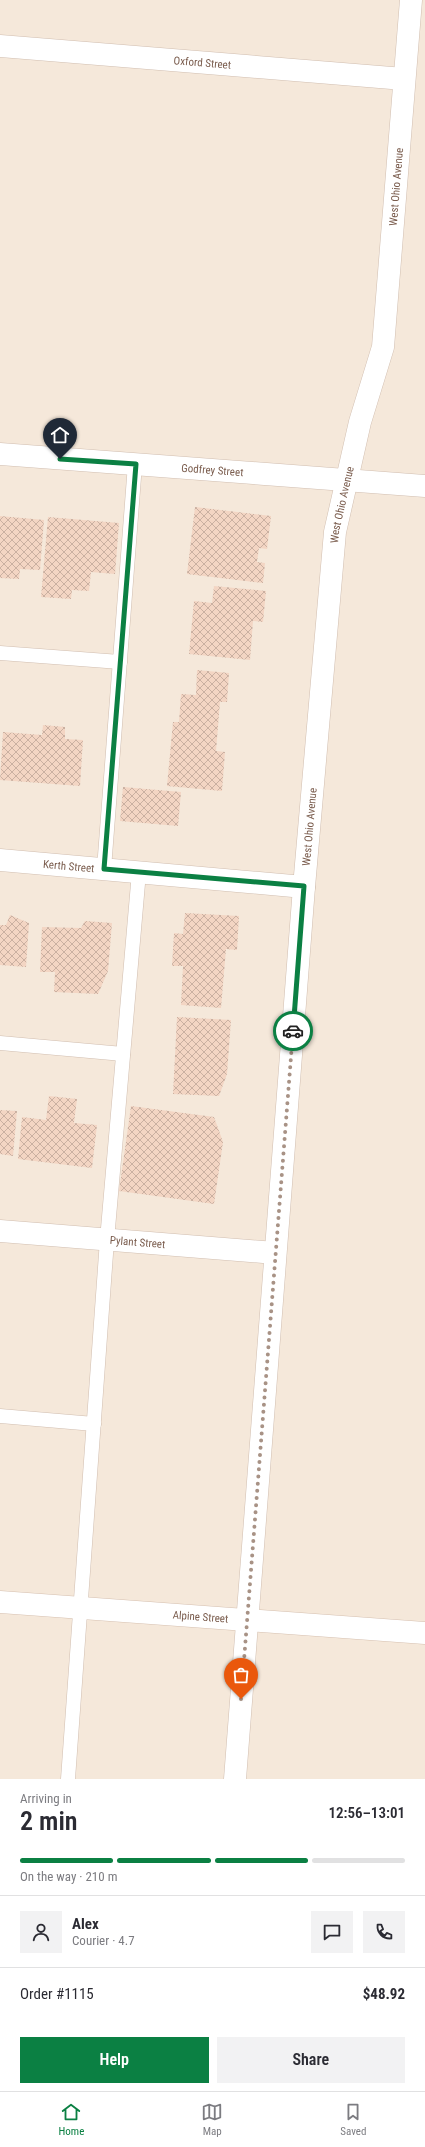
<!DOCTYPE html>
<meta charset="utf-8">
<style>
:root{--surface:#fff;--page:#f2f2f3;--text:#2b2b33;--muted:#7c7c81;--line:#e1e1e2;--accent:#0b8043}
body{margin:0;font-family:"Roboto Condensed",sans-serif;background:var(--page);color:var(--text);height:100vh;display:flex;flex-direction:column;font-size:15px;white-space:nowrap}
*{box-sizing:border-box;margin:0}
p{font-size:13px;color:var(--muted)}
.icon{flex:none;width:22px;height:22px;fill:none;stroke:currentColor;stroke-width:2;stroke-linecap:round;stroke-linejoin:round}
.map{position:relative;height:1779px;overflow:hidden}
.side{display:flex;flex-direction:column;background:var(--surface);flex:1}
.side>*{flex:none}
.pin{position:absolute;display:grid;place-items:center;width:34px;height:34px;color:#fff;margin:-41px -17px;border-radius:50% 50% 50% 0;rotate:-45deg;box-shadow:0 0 4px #0007}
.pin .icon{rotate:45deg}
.courier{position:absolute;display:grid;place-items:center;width:40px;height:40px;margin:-20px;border:3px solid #0b8043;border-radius:50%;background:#fff;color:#222;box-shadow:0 1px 5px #0007}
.overview em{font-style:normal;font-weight:600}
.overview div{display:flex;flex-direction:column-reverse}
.overview{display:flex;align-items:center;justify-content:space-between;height:68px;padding:0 20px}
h1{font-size:26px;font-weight:600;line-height:30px}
.bar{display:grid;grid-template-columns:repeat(4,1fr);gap:6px 4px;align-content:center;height:48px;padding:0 20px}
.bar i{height:5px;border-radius:3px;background:var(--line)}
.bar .active{background:var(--accent)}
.bar p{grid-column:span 4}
.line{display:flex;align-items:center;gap:10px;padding:0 20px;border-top:1px solid var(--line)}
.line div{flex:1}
.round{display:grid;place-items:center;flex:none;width:42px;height:42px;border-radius:0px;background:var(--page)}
.action{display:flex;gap:8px;margin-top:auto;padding:8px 20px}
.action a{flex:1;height:46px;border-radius:0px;background:var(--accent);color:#fff;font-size:16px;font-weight:600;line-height:46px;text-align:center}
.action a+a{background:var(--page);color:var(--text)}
.tab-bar{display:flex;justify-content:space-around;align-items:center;height:56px;border-top:1px solid var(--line);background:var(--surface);font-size:11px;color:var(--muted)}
.tab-bar a{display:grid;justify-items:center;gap:2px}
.tab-bar .active{color:var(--accent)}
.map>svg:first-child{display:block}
.residential{fill:#f5e8da}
.building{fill:url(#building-cross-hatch)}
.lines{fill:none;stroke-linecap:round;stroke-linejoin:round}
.lane-casing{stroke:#d1beb0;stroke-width:15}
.street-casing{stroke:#d1beb0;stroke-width:23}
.secondary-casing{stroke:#d6c0b0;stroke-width:23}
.lane{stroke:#fff;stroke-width:14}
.street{stroke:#fff;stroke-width:22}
.secondary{stroke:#fff;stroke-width:22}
.done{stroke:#a89285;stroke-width:4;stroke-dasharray:0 7.2}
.route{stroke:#0b8043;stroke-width:5}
.labels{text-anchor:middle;stroke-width:4;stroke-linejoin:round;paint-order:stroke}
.street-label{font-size:11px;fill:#7a5c4d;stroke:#fffaf3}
</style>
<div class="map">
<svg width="425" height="1779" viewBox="0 0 425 1779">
<defs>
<pattern id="building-cross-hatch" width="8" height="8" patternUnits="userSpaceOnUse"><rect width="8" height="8" fill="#f3d5c3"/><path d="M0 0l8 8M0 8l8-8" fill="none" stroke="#cab0a1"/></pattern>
</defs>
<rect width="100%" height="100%" fill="#fdf6ec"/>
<!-- residential -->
<rect class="residential" x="0" y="0" width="425" height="1779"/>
<!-- building -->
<g class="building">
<path d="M195 507 271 516 267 549 259 548 257 562 265 563 263 583 187 574Z"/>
<path d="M0 516 44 520 40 570 20 569 19 579 0 578Z"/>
<path d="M48 517 119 523 115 574 91 572 89 591 72 590 71 599 41 597Z"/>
<path d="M214 586 266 591 263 622 253 621 250 660 189 654 194 601 212 603Z"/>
<path d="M197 670 229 673 227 702H220L216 751 225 752 222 791 167 786 173 722H179L181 694 196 695Z"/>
<path d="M43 725 65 727V739L83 740 80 786 0 780 3 732 42 735Z"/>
<path d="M123 787 181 792 178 826 120 821Z"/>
<path d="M185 913 239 916 237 950 226 949 221 1008 181 1005 183 966H172L174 933 183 934Z"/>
<path d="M10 915 29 923 26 967 0 965V925H6Z"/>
<path d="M85 921 112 923 108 971 98 994 54 992 55 972H40L42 927 81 928Z"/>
<path d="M177 1017 231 1020 227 1074 219 1096 173 1094Z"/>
<path d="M49 1096 77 1099 74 1123 97 1125 92 1168 18 1159 22 1117 46 1120Z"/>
<path d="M131 1106 214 1117 223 1142 214 1204 119 1191Z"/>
<path d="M0 1110 17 1111 13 1156 0 1154Z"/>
</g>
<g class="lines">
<!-- lane casing -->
<g class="lane-casing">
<g id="lane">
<path d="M0 653 120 662"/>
<path d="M104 869 135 464"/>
<path d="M0 1043 123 1054"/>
<path d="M0 1416 94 1424"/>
<path d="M68 1779 107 1240 139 872"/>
</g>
</g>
<!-- street casing -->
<g class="street-casing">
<g id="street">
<path id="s1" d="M0 46 404 79"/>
<path id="s2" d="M0 454 425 486"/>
<path id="s3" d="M0 860 304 887"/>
<path id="s4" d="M0 1231 275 1253"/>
<path id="s5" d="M235 1779 304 887 335 532 360 422 383 347 411 0"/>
</g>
</g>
<!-- secondary casing -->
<g class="secondary-casing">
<g id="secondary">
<path id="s6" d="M0 1602 425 1633"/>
</g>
</g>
<!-- lane -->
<use href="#lane" class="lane"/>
<!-- street -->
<use href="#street" class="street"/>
<!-- secondary -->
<use href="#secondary" class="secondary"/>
</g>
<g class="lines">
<!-- done -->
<path class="done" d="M241 1699 293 1031"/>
<!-- route -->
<path class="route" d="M60 459 136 464 104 869 304 886 293 1031"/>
</g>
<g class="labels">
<!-- street labels -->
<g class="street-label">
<text dy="4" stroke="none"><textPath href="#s1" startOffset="203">Oxford Street</textPath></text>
<text dy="4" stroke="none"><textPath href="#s5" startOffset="1603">West Ohio Avenue</textPath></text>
<text dy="4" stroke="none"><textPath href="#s2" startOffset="213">Godfrey Street</textPath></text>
<text dy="4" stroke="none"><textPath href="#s5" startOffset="1279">West Ohio Avenue</textPath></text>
<text dy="4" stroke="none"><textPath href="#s5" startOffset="955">West Ohio Avenue</textPath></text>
<text dy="4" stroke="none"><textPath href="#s3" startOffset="69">Kerth Street</textPath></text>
<text dy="4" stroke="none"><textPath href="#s4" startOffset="138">Pylant Street</textPath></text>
<text dy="4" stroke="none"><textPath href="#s6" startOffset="201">Alpine Street</textPath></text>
</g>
</g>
</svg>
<div class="pin" style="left:241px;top:1699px;background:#ea580c"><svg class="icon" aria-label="bag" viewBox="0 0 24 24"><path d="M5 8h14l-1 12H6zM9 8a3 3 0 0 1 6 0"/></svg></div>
<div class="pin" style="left:60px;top:459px;background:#1f2937"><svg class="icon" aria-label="home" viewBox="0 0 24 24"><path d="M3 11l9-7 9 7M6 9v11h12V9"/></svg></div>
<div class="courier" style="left:293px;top:1031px"><svg class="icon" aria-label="car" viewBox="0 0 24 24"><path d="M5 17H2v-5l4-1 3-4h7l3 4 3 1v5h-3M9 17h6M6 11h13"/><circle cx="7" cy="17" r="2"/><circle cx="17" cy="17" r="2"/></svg></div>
</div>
<section class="side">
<div class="overview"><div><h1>2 min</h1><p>Arriving in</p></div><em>12:56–13:01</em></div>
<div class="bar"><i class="active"></i><i class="active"></i><i class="active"></i><i></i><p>On the way · 210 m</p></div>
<div class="line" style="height:72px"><a class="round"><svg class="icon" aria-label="person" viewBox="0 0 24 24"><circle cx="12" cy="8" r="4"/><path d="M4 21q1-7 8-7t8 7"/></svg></a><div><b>Alex</b><p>Courier · 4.7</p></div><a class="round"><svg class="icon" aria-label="chat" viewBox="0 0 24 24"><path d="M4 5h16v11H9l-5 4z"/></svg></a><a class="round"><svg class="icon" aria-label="phone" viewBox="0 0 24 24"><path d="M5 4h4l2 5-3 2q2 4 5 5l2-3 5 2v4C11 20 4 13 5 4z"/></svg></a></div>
<div class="line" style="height:52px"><div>Order #1115</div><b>$48.92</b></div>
<div class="action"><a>Help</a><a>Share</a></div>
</section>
<nav class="tab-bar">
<a class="active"><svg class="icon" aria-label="home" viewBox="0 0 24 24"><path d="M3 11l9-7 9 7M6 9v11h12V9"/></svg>Home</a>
<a><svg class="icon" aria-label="map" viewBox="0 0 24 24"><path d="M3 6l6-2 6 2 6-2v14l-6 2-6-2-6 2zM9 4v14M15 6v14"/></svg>Map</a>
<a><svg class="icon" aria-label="saved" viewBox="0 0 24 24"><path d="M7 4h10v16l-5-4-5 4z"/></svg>Saved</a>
</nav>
